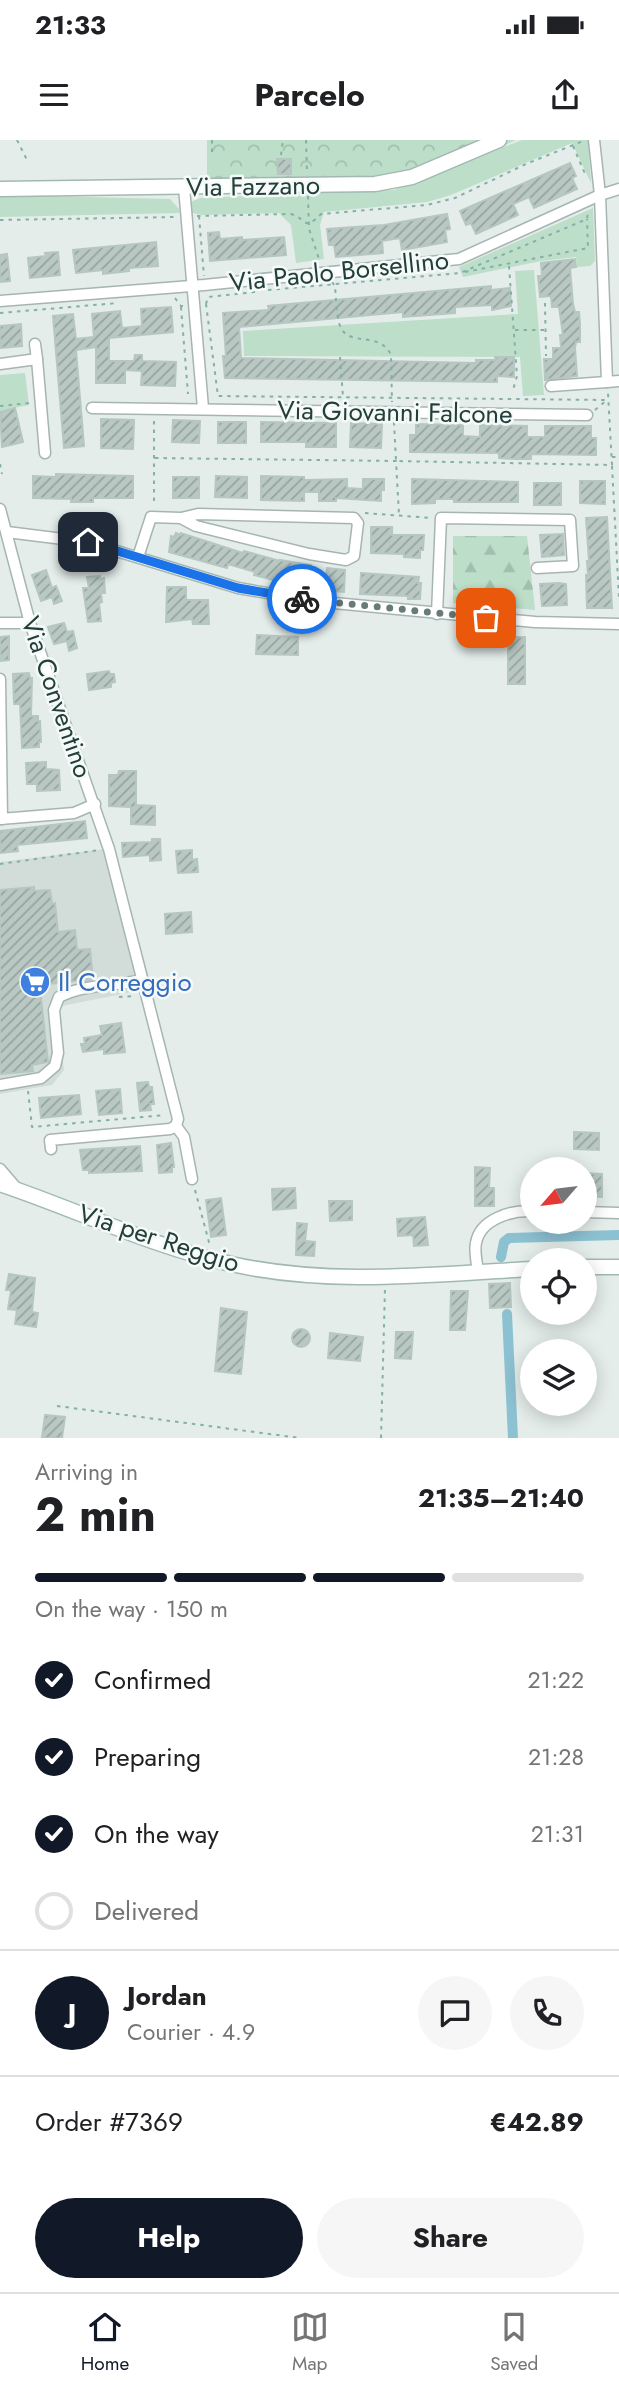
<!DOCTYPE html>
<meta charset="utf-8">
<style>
:root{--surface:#fff;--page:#f6f6f6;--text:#202124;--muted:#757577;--line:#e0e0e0;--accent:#111827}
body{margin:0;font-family:Jost,sans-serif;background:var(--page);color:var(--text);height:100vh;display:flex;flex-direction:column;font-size:26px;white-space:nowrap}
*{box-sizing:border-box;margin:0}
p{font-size:23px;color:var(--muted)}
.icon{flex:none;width:38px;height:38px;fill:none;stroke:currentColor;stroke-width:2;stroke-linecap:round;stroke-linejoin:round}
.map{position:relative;height:1298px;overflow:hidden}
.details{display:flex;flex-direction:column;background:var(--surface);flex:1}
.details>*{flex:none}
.needle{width:46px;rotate:242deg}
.buttons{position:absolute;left:520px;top:1017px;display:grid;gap:14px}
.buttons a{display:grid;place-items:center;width:77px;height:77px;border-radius:50%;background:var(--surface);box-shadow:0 4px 18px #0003;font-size:35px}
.pin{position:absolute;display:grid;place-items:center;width:60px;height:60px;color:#fff;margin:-30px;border-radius:14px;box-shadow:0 4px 10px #0006}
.courier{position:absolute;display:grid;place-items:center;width:70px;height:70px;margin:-35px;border:5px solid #1a73e8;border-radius:50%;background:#fff;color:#222;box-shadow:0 2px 9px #0007}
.summary em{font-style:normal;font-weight:700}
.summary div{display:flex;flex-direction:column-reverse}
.summary{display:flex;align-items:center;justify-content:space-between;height:119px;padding:0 35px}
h1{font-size:46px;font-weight:700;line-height:52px}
.bar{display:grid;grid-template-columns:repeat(4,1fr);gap:10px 7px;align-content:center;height:84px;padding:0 35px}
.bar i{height:9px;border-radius:5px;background:var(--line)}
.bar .on{background:var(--accent)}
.bar p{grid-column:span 4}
.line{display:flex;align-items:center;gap:18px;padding:0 35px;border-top:2px solid var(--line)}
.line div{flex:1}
.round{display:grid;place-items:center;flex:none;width:74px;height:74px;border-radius:37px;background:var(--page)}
ol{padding:0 35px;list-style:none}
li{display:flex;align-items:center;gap:21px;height:77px}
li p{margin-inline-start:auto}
li .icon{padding:7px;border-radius:50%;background:var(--accent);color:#fff;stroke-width:4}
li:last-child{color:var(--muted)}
li i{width:38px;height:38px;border:4px solid var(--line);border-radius:50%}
.button{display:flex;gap:14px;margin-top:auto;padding:14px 35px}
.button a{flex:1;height:80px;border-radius:42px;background:var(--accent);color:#fff;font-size:28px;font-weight:700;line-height:80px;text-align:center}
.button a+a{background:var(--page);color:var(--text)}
.status{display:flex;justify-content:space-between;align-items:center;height:49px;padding:0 35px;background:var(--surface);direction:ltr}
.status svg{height:19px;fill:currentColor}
header{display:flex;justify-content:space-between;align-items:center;height:91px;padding:0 35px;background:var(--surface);font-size:32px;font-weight:700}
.menu{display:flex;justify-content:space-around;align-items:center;height:98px;border-top:2px solid var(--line);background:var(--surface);font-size:19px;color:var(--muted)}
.menu a{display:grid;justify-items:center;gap:4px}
.menu .on{color:var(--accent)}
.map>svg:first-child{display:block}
.built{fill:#d2ddd9}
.green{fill:#bddec9}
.forest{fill:url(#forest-firs)}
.park{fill:url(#park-crowns)}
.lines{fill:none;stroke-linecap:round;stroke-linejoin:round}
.stream{stroke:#8cc1d2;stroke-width:2.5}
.canal{stroke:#8cc1d2;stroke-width:10}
.building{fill:url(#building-hatch);stroke:#b6c7c2;stroke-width:2}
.street-casing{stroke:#a6b5b2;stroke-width:13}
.secondary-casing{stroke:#a2b9b3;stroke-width:17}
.path{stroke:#84b1a7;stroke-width:2;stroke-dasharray:3.5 5;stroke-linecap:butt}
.street{stroke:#fff;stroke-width:10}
.secondary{stroke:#fff;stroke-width:14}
.done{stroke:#677c78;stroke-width:7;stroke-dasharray:0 12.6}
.route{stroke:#1a73e8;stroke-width:9}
.labels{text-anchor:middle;stroke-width:5;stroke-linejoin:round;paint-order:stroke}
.street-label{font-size:26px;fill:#233f3a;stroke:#f5faf8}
.shop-label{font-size:26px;fill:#366cbe;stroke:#f5faf8;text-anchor:start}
</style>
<div class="status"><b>21:33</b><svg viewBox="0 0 49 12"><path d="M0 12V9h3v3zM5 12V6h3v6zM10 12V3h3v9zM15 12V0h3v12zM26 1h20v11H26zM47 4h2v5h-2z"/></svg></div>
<header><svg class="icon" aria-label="menu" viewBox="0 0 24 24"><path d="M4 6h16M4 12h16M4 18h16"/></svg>Parcelo<svg class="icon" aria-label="share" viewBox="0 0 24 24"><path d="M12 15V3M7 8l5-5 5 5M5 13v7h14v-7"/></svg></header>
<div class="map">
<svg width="619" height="1298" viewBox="0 0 619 1298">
<defs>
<pattern id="forest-firs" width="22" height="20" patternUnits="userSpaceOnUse" patternTransform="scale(1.75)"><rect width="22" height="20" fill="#bddec9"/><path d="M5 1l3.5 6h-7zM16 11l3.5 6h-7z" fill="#a2c0ad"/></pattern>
<pattern id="park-crowns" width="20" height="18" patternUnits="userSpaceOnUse" patternTransform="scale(1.75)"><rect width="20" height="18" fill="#bddec9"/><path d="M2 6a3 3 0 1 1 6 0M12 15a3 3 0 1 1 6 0" fill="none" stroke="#a2c0ad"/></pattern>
<pattern id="building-hatch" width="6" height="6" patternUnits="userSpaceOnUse" patternTransform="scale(1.75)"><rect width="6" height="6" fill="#b9c8c3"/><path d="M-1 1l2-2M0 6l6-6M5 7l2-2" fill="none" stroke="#96a49f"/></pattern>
</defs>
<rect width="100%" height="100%" fill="#e4edea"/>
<!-- built -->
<path class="built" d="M112 708 152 848 57 867 64 930 52 945 0 954V722Z"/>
<!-- green -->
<g class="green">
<path d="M522 0H588L591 43 572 3 451 55 427 62 324 72 320 85 324 119 296 123 291 85 279 73 201 75 189 72 191 62 200 58 394 50Z"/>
<path d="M3 55 170 59 179 69V73L0 77V56Z"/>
<path d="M593 68 595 121 590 126 577 127 576 117 541 121 463 137 459 127Z"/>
<path d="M534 130 544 255 523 256 520 217 244 216 243 191 518 174 515 131Z"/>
<path d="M25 233 29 265 0 271V235Z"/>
</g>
<!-- forest -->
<path class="forest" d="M453 396H527L535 470 453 463Z"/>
<!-- park -->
<path class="park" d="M207 0H516L442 35 395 47 207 46Z"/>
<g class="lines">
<!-- stream -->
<path class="stream" d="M106 414 121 418"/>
<!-- canal -->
<g class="canal">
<path d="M501 1117 504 1102 509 1098 619 1095"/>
<path d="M507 1174 513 1298"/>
</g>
</g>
<!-- building -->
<g class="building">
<path d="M277 19H291V34H278Z"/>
<path d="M570 23 576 36 572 38 577 49 534 68 529 57 513 64 518 75 476 94 471 83 466 85 460 71Z"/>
<path d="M447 74 450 89 445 90 447 102 402 110 400 98 382 101 383 113 336 117 334 105H329L327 89 384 85Z"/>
<path d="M219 92 220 99 242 97V100L284 97 286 115 210 121 208 93Z"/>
<path d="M156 102 158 126 129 128V131L103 134V130L76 133 73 110Z"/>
<path d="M58 112 60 135 30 138 28 118 46 116 45 113Z"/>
<path d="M7 114 10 141 0 142V115Z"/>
<path d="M575 119 576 127 570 128 573 164 575 172H579L580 184V202H576L575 208 577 236 545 240 544 219H553V208H561L560 195H563L559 167H552L551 156 540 157 538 136H542L541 123Z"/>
<path d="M491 146V150L510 148 511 166 492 170V165L455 167V173L403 177V172L239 187 241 218 476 223V220H495V217H514V237L497 236V242L225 238 223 216H226L223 173 269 170 268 166Z"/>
<path d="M171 167 173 192 109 198V221H134L135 215H142V221L176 222 175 246 141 245 142 231 125 230V243H96V207L76 210 84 306 64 308 53 176 73 174 76 199 94 197 92 174 120 171 122 188 142 186 141 169Z"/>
<path d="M21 184 22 206 0 208V186Z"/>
<path d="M15 268 23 302 2 307 0 272Z"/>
<path d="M101 279 134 280 133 309 101 308Z"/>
<path d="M173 280 200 281 199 303 172 302Z"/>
<rect x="218" y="282" width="28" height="21"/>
<path d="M261 282 336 283V307H306V302H261Z"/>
<path d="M351 283 382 284 381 308 350 307Z"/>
<path d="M416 284 463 285V296L480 297V285L527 286V297H545V286H591V298H596V315L531 314V319H516L499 318V313L410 312V295H416Z"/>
<path d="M56 334 133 336V358H93V362H71V359L33 358V336L56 337Z"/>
<path d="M216 336 247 337V358L215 357Z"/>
<path d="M261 336 304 337V340L347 339V348L363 349V339H384V350H381V361L336 358V361H319V352H304V361L261 360Z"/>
<rect x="173" y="337" width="26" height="21"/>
<path d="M412 339 518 342V362H454V359H435V363L412 364Z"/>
<path d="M580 341H605V364L580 363Z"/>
<rect x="534" y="343" width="27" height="22"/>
<path d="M607 377 612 468H587L586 435H588L587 421H589L586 378Z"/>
<path d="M371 387H392V395H424L423 410H420V418L404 417V414L371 413Z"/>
<path d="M176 393 181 395V393L243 413 244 411 280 421V420L311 425 307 448 276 443 277 441 254 435 255 432 228 424 227 428 169 412 171 396 174 397Z"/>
<path d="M563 394 564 415 542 417 540 395Z"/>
<path d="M327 428 345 430 344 452 323 450Z"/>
<path d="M46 430 52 448 56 446 62 461 54 464 52 457 41 461 32 435Z"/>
<path d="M361 433 419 437 418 443H421L420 459H408V456L360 454Z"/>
<path d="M100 436V439L104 438 105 453H101L102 462 99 463 101 481 88 482 83 448H89L87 437Z"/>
<path d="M559 443 566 444 567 465 542 466 540 444Z"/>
<path d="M167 447H186V460H208L209 484H193L192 479 166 482Z"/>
<path d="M64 483 67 492 73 491 77 508 69 511 67 501 54 504 48 487Z"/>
<path d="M257 495 298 497V515L256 514Z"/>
<path d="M9 496V520L0 521V497Z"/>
<rect x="508" y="497" width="17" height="47"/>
<path d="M109 531 110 534H114L115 542 111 543V547L89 550 87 534Z"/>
<path d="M29 533 30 538H32L31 576H38V581H40L41 602H39V607L22 608 20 564H14L13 534Z"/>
<path d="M46 622V629L59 630 60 650 37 651V644H27L26 623Z"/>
<path d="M119 631H136V665L155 666V685L131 684V667L109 666V635H118Z"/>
<path d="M85 681 87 698 17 705 18 711 0 713V691Z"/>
<path d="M152 699H160L161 720 150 721V715L123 717 122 703 152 702Z"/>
<path d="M192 710V720L197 719 198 732 178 733 176 711Z"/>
<path d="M34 747V751L50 750 52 764 55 763 58 792 75 790 77 810 90 809 93 839 48 844 49 848 40 849 48 922 32 925 33 931 0 934V750Z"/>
<path d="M191 772 192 792 166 794 165 774Z"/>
<path d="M121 883 125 912 104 914V909L83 912 81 904H85L84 898 102 895 100 886Z"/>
<path d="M148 942 149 947H152L154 964H150L151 970 140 971 137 943Z"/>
<path d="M120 949 122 973 99 975 96 951Z"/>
<path d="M79 955 81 974 41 978 39 958Z"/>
<path d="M574 992 599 993V1010L574 1009Z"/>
<path d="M171 1003 174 1027H172V1032L159 1033 157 1005Z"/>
<path d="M140 1006 142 1031 89 1033V1030H83L80 1010Z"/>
<path d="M475 1027 490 1028 489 1048H494V1066H475Z"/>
<path d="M584 1033 602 1034V1057L584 1056Z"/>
<path d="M295 1048 296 1068 273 1070 272 1049Z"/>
<path d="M221 1058 226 1095 211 1097 206 1060Z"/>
<path d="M329 1061H352V1080L330 1081Z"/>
<path d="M425 1077 428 1105 414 1106 413 1095 398 1096 397 1079Z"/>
<path d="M297 1083 307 1084 305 1101 315 1102 314 1116 296 1115Z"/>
<path d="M9 1134 35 1138 32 1172 38 1173 36 1187 15 1184 17 1170 8 1169 11 1150H6Z"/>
<path d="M510 1143 511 1167 490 1168 489 1144Z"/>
<path d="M451 1151H468L465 1190H450Z"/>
<path d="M221 1168 247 1172 241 1234 215 1231Z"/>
<circle cx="301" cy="1198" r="9"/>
<path d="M396 1192H413L411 1219 395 1218Z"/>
<path d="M330 1193 363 1197 360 1221 328 1218Z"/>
<path d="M45 1275 65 1277 62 1298H42Z"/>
</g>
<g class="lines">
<!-- street casing -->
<g class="street-casing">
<g id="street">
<path d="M594 0 600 55 607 242 619 241"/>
<path d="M184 47 203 268"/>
<path d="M0 161 204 145 459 119 600 55 619 49"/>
<path d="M35 204 37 219"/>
<path d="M0 224 37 219 45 313"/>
<path d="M551 246 607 242"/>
<path d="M92 268 587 275"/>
<path d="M0 369 30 483 109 709 178 979 176 986 184 997 192 1039"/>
<path d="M7 392 87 402 238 448 313 461 535 482 619 484"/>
<path d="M138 417 151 377 181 378 198 374 354 378 358 383 354 416 346 420 309 414 196 386 181 378"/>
<path d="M437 474 441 378 570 380 573 426 537 428"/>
<path d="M0 483H30"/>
<path d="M0 539 2 679"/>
<path d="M0 679 74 673 95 664"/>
<path d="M0 945 41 938 55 926 58 913 54 870 59 857C83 844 116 846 143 840"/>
<path d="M51 1009 50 1000 170 989 176 986"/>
<path d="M0 1029 18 1050"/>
<path d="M584 1072 619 1073"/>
<path d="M478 1132C477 1123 474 1111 476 1103 480 1079 512 1070 532 1071"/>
</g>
</g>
<!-- secondary casing -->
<g class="secondary-casing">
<g id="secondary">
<path d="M0 49 375 44 412 37 499 0"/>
<path d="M0 1044C78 1070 154 1108 236 1125 333 1146 434 1134 532 1129"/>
<path d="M584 1127H619"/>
</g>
</g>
<!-- path -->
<g class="path">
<path d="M17 0 27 20"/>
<path d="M212 0V17"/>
<path d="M306 0 307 31"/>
<path d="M573 6 586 36"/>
<path d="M281 15 283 0"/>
<path d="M308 56 309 89 320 122"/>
<path d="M197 76 291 74C308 79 303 92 321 74L427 65 455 58 526 24 583 1"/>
<path d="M199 76 204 136"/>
<path d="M0 80 177 77"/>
<path d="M509 126 517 236 513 250"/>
<path d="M465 132 588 108 587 79"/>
<path d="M332 142 335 146C336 158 336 174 340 186 349 208 379 190 391 215L392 262"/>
<path d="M268 150 460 133 587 79 588 72"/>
<path d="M175 158 181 166H183"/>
<path d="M545 163 546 216"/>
<path d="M206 164 218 256 607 260"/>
<path d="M206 164 208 157 255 152"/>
<path d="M181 167 188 254"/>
<path d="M0 173 118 163"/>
<path d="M515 190H544"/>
<path d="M340 217 343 257"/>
<path d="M0 266 30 263"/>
<path d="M595 270 607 260"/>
<path d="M154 281V366"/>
<path d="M394 282 396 321 612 325 608 253"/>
<path d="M612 317H619"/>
<path d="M155 318 396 321 399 375"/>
<path d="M0 324 2 334"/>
<path d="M612 326 619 458"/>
<path d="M365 373 432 378"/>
<path d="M0 724 100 710"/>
<path d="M119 857 134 856"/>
<path d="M28 951 32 987 165 975"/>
<path d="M195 1050 210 1106"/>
<path d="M57 1266 300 1298"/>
<path d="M381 1298 385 1148"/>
</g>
<!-- street -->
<use href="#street" class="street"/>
<!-- secondary -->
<use href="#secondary" class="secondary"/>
</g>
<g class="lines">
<!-- done -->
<path class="done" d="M302 459 486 478"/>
<!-- route -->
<path class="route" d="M88 402 238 448 302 459"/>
</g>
<!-- icons -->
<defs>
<g id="supermarket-disc" transform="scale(1.575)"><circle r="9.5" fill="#3f7fe0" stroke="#f5faf8"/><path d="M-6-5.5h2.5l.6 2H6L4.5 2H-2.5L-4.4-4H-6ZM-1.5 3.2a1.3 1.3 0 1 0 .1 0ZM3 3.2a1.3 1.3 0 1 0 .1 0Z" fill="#fff"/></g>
</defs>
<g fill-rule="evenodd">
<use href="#supermarket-disc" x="35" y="842"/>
</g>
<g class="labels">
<!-- street labels -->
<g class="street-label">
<text transform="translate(253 46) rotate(-1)" y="9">Via Fazzano</text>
<text transform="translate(339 131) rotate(-6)" y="9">Via Paolo Borsellino</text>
<text transform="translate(395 272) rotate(1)" y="9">Via Giovanni Falcone</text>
<text transform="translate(57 557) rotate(71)" y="9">Via Conventino</text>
<text transform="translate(159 1098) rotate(18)" y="9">Via per Reggio</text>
</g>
<!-- shop labels -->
<g class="shop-label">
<text x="58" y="851">Il Correggio</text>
</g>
</g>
</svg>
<div class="buttons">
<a><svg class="needle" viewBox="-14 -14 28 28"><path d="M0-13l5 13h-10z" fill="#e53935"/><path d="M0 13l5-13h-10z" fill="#757577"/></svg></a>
<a><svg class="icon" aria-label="locate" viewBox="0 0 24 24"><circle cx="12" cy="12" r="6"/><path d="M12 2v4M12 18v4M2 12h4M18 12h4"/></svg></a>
<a><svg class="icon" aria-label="layers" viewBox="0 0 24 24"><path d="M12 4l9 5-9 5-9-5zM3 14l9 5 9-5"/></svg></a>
</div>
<div class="pin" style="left:486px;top:478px;background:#ea580c"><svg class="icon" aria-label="bag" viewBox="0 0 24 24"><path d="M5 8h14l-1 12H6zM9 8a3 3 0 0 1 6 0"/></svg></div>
<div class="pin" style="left:88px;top:402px;background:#1f2937"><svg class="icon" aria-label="home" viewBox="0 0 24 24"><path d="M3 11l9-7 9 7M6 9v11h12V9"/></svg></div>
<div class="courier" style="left:302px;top:459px"><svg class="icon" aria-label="bike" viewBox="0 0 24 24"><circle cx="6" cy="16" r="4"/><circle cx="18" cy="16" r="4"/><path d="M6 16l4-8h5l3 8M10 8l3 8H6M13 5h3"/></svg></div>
</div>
<section class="details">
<div class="summary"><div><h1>2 min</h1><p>Arriving in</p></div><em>21:35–21:40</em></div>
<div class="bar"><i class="on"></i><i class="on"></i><i class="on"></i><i></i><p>On the way · 150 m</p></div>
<ol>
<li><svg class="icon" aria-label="check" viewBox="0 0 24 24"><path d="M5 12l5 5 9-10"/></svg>Confirmed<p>21:22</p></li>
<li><svg class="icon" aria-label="check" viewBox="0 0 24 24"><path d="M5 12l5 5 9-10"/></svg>Preparing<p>21:28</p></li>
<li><svg class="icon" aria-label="check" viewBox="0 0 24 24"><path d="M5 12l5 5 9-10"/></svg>On the way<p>21:31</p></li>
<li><i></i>Delivered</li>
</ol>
<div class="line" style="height:126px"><b class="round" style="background:var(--accent);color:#fff">J</b><div><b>Jordan</b><p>Courier · 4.9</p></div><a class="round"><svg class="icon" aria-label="chat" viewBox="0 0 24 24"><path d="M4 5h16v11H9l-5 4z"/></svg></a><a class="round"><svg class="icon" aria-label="phone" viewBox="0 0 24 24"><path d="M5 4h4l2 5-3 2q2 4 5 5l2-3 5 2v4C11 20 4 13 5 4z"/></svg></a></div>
<div class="line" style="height:91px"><div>Order #7369</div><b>€42.89</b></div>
<div class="button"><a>Help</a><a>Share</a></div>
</section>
<nav class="menu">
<a class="on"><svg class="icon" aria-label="home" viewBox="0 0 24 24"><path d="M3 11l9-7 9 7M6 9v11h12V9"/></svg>Home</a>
<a><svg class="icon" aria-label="map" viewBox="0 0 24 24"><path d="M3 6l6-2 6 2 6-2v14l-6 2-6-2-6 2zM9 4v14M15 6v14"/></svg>Map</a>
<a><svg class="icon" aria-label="saved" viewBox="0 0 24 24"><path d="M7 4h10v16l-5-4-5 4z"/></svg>Saved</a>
</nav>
